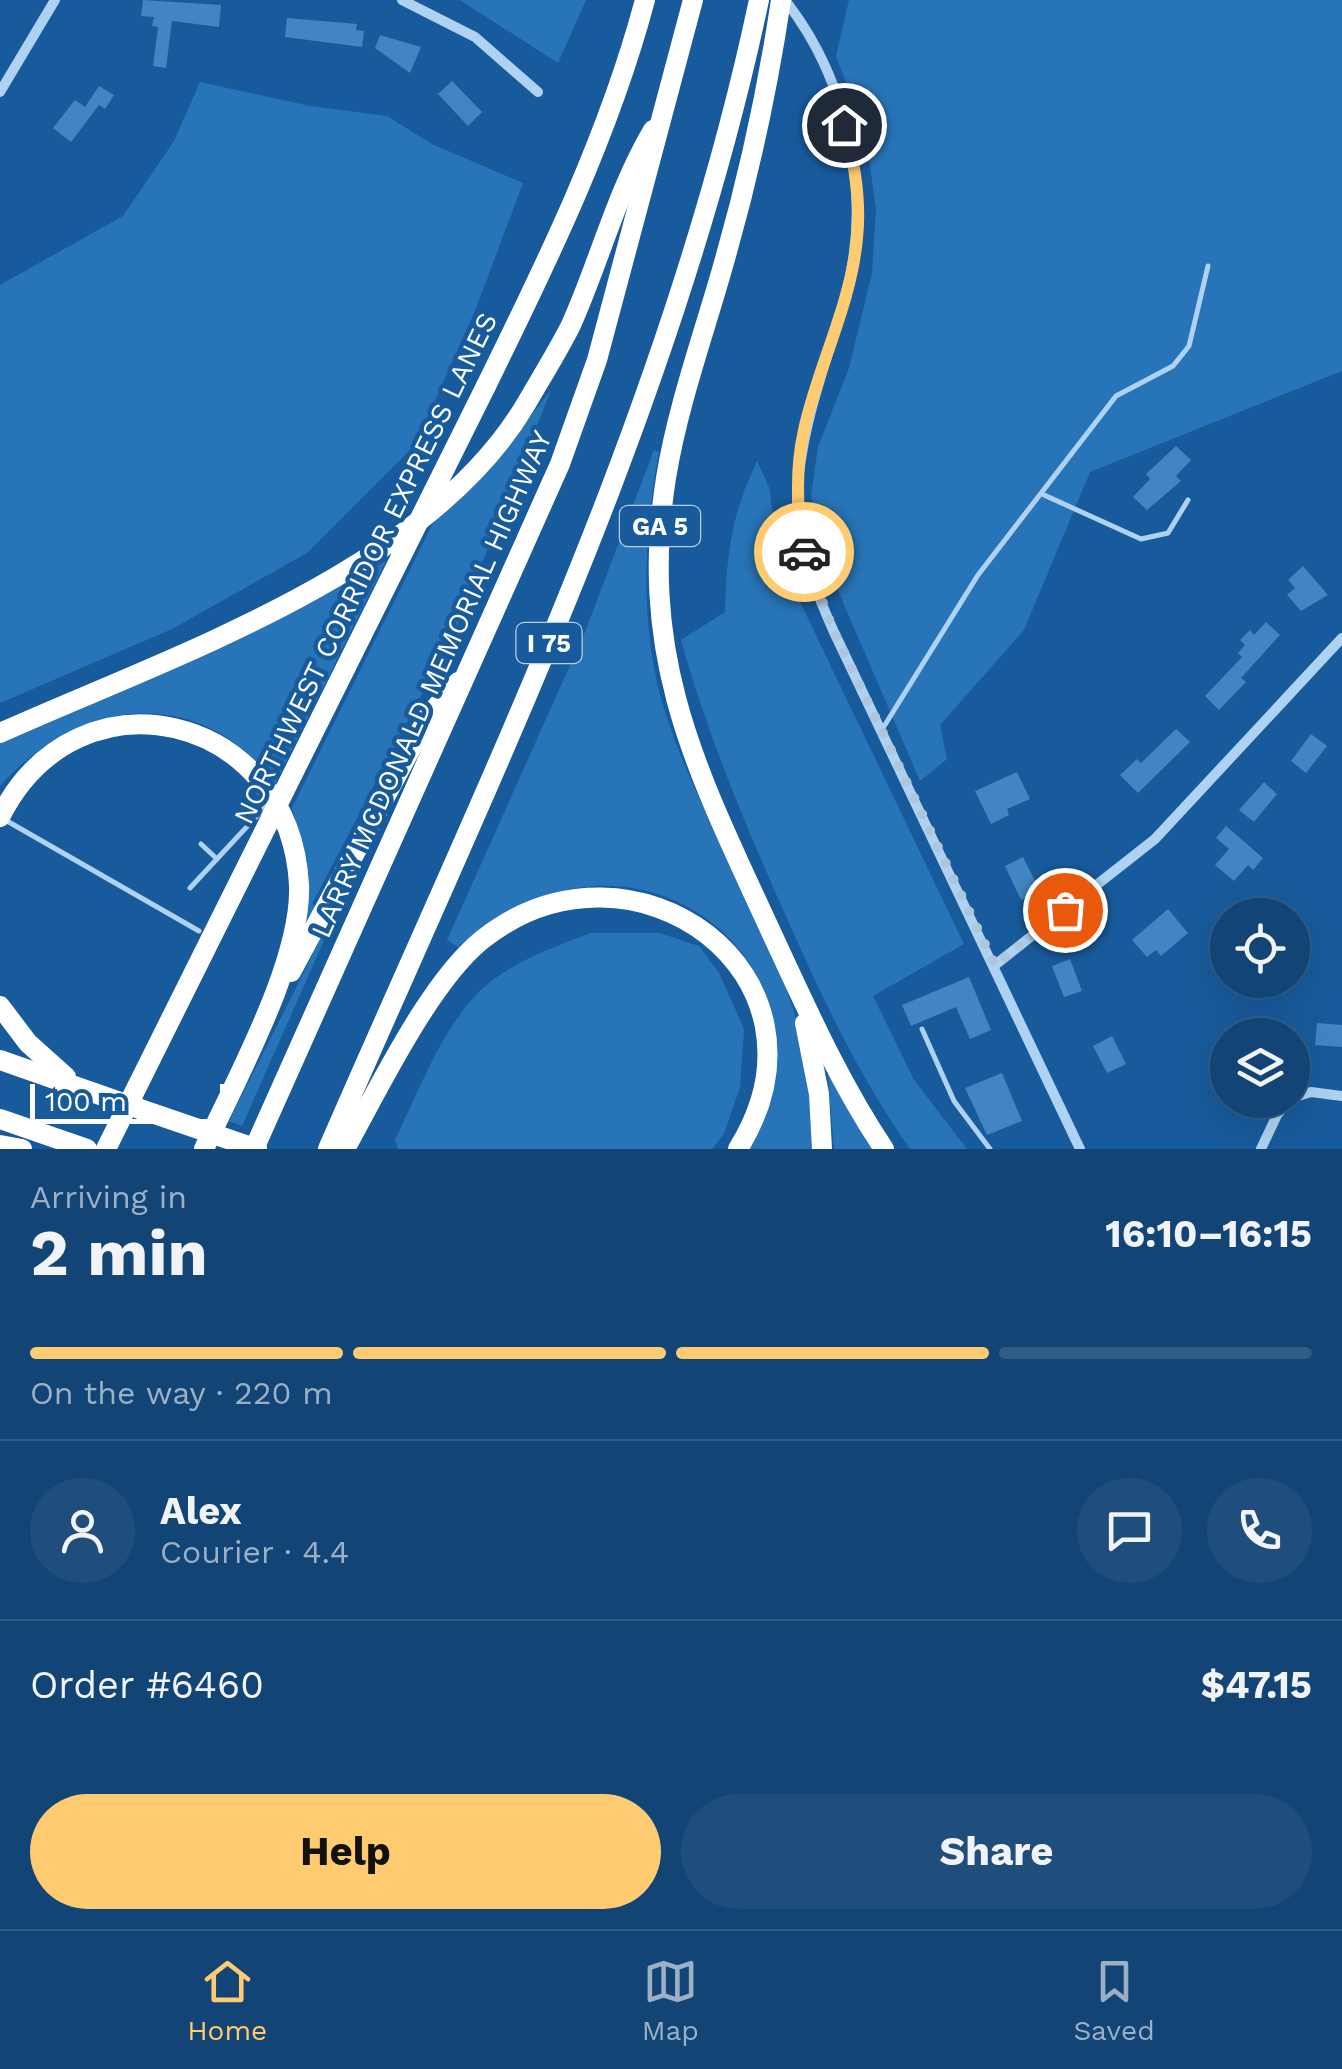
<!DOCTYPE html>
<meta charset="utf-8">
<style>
:root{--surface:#124475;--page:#1f4e7d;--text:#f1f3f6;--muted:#9cb0c5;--line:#315c87;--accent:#ffcb70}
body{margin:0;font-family:"Work Sans",sans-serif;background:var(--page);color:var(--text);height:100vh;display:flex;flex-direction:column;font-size:38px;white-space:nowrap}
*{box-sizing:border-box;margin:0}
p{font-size:32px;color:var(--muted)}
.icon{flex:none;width:55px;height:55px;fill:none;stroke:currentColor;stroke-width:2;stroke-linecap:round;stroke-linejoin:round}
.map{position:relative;height:1149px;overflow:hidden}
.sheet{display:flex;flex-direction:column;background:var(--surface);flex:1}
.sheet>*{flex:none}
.tools{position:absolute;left:1210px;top:898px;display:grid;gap:20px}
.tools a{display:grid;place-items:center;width:100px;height:100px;border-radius:50%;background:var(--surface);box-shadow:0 10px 40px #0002,0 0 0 2px var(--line);font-size:50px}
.scale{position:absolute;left:30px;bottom:25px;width:195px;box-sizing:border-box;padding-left:10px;border:5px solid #fff;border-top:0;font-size:28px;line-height:35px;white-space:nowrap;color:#fff;-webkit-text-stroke:8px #185b9c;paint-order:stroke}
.pin{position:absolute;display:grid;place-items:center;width:85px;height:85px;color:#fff;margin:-42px;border:5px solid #fff;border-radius:50%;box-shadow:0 2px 10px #0007}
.courier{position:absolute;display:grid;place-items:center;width:100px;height:100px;margin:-50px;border:8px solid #ffcb70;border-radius:50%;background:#fff;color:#222;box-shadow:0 2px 12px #0007}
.head em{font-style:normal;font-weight:700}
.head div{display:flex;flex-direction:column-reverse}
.head{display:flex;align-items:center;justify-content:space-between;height:170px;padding:0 30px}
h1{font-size:65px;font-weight:700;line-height:75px}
.bar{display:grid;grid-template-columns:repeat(4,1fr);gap:15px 10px;align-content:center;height:120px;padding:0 30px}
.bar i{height:12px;border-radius:8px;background:var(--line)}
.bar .on{background:var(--accent)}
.bar p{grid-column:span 4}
.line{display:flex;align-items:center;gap:25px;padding:0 30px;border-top:2px solid var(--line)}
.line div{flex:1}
.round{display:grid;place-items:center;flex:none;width:105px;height:105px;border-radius:52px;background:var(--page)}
.button{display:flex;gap:20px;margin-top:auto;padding:20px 30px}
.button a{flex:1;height:115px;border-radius:60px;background:var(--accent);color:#111;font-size:40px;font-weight:700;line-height:115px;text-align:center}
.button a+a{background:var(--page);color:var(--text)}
.dock{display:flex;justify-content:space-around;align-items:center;height:140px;border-top:2px solid var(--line);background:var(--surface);font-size:28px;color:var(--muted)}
.dock a{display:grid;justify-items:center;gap:5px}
.dock .on{color:var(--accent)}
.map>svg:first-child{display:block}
.green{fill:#2874b8}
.building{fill:#4185c2}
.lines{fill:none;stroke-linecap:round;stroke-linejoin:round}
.service{stroke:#afd2f2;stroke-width:5}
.minor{stroke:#afd2f2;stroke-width:10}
.motorway{stroke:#fff;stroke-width:20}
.motorway-bridge{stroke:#fff;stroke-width:20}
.done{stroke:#aec6dc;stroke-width:10;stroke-dasharray:0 18}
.route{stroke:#ffcb70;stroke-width:12}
.labels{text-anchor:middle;stroke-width:9;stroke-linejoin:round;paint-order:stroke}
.shield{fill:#185b9c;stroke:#bacee1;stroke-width:2.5}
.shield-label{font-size:25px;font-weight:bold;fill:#fff}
.street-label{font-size:28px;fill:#fff;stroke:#185b9c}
</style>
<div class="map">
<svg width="1342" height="1149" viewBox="0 0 1342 1149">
<rect width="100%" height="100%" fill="#185b9c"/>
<!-- green -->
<g class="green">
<path d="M460 0H586L558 63Z"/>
<path d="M849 0H1342V371L1090 472 1024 630 940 725 947 759 920 781 836 586 811 497 818 447 849 368 872 273 876 210 866 136 836 56Z"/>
<path d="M200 82 310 106 387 116 432 144 523 183 475 311 415 445 307 553 172 629 0 703V285L123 216 174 141Z"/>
<path d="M551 390 455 631 312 904 318 908 306 933 300 931 307 862 292 808 434 521 501 453Z"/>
<path d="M654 450 659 452C643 537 639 632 666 715 701 823 769 920 799 1029 810 1069 812 1108 815 1149H749C767 1121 773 1087 775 1054 779 957 691 881 596 886 542 889 498 913 458 947L447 940 585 632Z"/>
<path d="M757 461 769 487 779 558 964 944 873 996 914 1080 967 1149H910C856 1072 819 991 781 905 741 815 708 735 681 640L725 612C727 551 731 517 757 461Z"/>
<path d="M386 561 275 784C200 683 80 696 0 786V740Z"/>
<path d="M324 932 326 936 242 1126 229 1121Z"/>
<path d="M591 933H660L699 946 719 973 744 1029 740 1087 724 1134 712 1149H398L395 1140C418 1093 439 1035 475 996 505 964 551 948 591 933Z"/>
<path d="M835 1074 877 1149H834L828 1075Z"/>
</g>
<!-- building -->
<g class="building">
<path d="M143 0 221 5 219 27 172 21 166 68 153 66 158 27 152 26 154 17 141 16Z"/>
<path d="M287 18 357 24 356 30 364 31 362 47 285 37Z"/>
<path d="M380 35 421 47 410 73 375 48Z"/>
<path d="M452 81 482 112 468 126 438 94Z"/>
<path d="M99 86 114 95 105 109 99 105 71 142 53 128 75 100 85 107Z"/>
<path d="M1176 446 1191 460 1176 476 1181 481 1147 510 1133 497 1150 479 1146 474Z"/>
<path d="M1303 566 1328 595 1301 611 1287 595 1295 588 1288 580Z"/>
<path d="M1266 622 1280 635 1241 678 1246 682 1219 710 1205 696 1242 657 1238 653 1245 645 1240 640 1250 630 1254 635Z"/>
<path d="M1176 729 1190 742 1138 793 1120 775 1137 759 1141 763Z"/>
<path d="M1311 734 1327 746 1306 773 1291 761Z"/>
<path d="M1017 772 1030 799 1007 809 1009 815 991 824 975 791Z"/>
<path d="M1264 782 1277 794 1254 822 1239 810Z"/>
<path d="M1226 826 1263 858 1253 870 1248 865 1234 881 1215 865 1229 849 1216 838Z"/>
<path d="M1023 857 1040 891 1021 900 1005 866Z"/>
<path d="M1168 909 1188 933 1161 956 1156 950 1147 957 1132 940Z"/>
<path d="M1070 959 1082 991 1064 997 1052 966Z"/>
<path d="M969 977 991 1030 970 1039 956 1007 911 1026 902 1005Z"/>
<path d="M1317 1023 1342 1025V1047L1315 1045Z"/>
<path d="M1112 1036 1126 1064 1107 1073 1093 1046Z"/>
<path d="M1002 1073 1022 1121 987 1135 965 1088Z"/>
</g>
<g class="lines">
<!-- service -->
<g class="service">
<path d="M1044 495 1141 539 1168 533 1188 500"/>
<path d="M883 728 978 575 1116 396 1173 366 1189 346 1208 266"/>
<path d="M7 821 199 931"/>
<path d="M201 844 217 859"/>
<path d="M190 888 268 804"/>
<path d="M922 1029 954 1101 990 1149"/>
</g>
<!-- minor -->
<g class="minor">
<path d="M402 0 475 37 538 92"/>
<path d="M785 0C849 82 873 197 845 297 826 365 800 427 797 498 796 544 815 589 833 630L1080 1149"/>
<path d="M0 92 55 0"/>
<path d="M995 965 1155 839 1342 638"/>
<path d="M1292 1098 1311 1092 1342 1096"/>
<path d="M1261 1149 1277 1115 1290 1100"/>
</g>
<!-- motorway -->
<g class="motorway">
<path d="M781 0C768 87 749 175 725 259 705 331 678 404 666 478 637 661 699 775 772 934 806 1007 839 1082 884 1149"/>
<path d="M486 386C548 260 609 135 645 0"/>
<path d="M0 733C171 656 427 572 526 404 541 378 558 351 571 325 600 260 617 191 653 130"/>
<path d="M0 817C78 662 290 713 299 885 302 961 236 1079 204 1149"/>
<path d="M291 972 429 715 458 682"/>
<path d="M0 1006 28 1043 66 1077"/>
<path d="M805 1023 819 1094 822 1149"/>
<path d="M0 1060 140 1109"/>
<path d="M0 1119 87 1149"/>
<path d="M0 1145 22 1149"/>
<path d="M254 1149 560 464 597 360 693 0"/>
<path d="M328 1149C491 774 674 403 759 0"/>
<path d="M345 1149C379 1088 430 981 483 939 633 821 846 975 738 1149"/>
</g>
<!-- motorway-bridge -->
<g class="motorway-bridge">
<path d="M140 1109 257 1149"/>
<path d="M106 1149 486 386"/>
</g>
</g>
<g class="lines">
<!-- done -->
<path class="done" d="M804 552 833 630 995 965 1065 910"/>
<!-- route -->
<path class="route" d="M804 552C797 512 795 470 804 430 818 366 851 305 857 238 861 201 854 160 844 125"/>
</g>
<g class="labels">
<!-- shield labels -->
<g class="shield">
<rect x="620" y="506" width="80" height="40" rx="8"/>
<rect x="516.5" y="623" width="65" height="40" rx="8"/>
</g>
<g class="shield-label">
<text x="660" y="535">GA 5</text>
<text x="549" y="652">I 75</text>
</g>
<!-- street labels -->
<g class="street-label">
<text transform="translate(365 568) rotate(-64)" y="10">NORTHWEST CORRIDOR EXPRESS LANES</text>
<text transform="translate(431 684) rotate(-66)" y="10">LARRY MCDONALD MEMORIAL HIGHWAY</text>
</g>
</g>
</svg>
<div class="tools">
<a><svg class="icon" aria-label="locate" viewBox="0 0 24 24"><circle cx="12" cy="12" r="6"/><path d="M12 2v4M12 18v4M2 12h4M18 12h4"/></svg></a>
<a><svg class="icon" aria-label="layers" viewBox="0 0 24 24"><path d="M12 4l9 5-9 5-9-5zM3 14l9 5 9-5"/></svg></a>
</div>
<div class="scale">100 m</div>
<div class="pin" style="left:1065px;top:910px;background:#ea580c"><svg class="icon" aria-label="bag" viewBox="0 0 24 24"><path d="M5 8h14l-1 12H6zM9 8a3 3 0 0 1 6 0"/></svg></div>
<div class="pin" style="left:844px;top:125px;background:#1f2937"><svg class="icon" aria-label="home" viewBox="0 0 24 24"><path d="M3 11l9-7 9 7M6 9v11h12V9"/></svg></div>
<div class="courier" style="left:804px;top:552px"><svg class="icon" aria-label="car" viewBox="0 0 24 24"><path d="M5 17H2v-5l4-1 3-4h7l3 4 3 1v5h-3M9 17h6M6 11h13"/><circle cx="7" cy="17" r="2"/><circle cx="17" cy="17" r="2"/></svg></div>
</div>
<section class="sheet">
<div class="head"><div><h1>2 min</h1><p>Arriving in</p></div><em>16:10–16:15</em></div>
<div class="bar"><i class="on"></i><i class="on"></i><i class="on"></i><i></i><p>On the way · 220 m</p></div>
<div class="line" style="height:180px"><a class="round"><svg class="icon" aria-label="person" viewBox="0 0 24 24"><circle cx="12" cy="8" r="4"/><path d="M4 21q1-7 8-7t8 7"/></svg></a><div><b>Alex</b><p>Courier · 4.4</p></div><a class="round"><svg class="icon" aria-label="chat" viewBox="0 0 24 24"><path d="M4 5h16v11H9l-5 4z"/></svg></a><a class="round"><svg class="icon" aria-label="phone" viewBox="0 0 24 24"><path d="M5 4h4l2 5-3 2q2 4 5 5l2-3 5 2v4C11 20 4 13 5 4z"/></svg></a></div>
<div class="line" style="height:130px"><div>Order #6460</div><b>$47.15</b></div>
<div class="button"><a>Help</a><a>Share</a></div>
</section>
<nav class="dock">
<a class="on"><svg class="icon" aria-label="home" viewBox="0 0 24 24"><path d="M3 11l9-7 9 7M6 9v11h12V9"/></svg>Home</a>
<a><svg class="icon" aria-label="map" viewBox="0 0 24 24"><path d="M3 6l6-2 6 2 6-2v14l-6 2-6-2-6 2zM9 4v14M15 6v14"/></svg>Map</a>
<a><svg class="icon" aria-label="saved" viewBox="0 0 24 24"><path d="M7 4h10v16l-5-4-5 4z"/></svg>Saved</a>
</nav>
